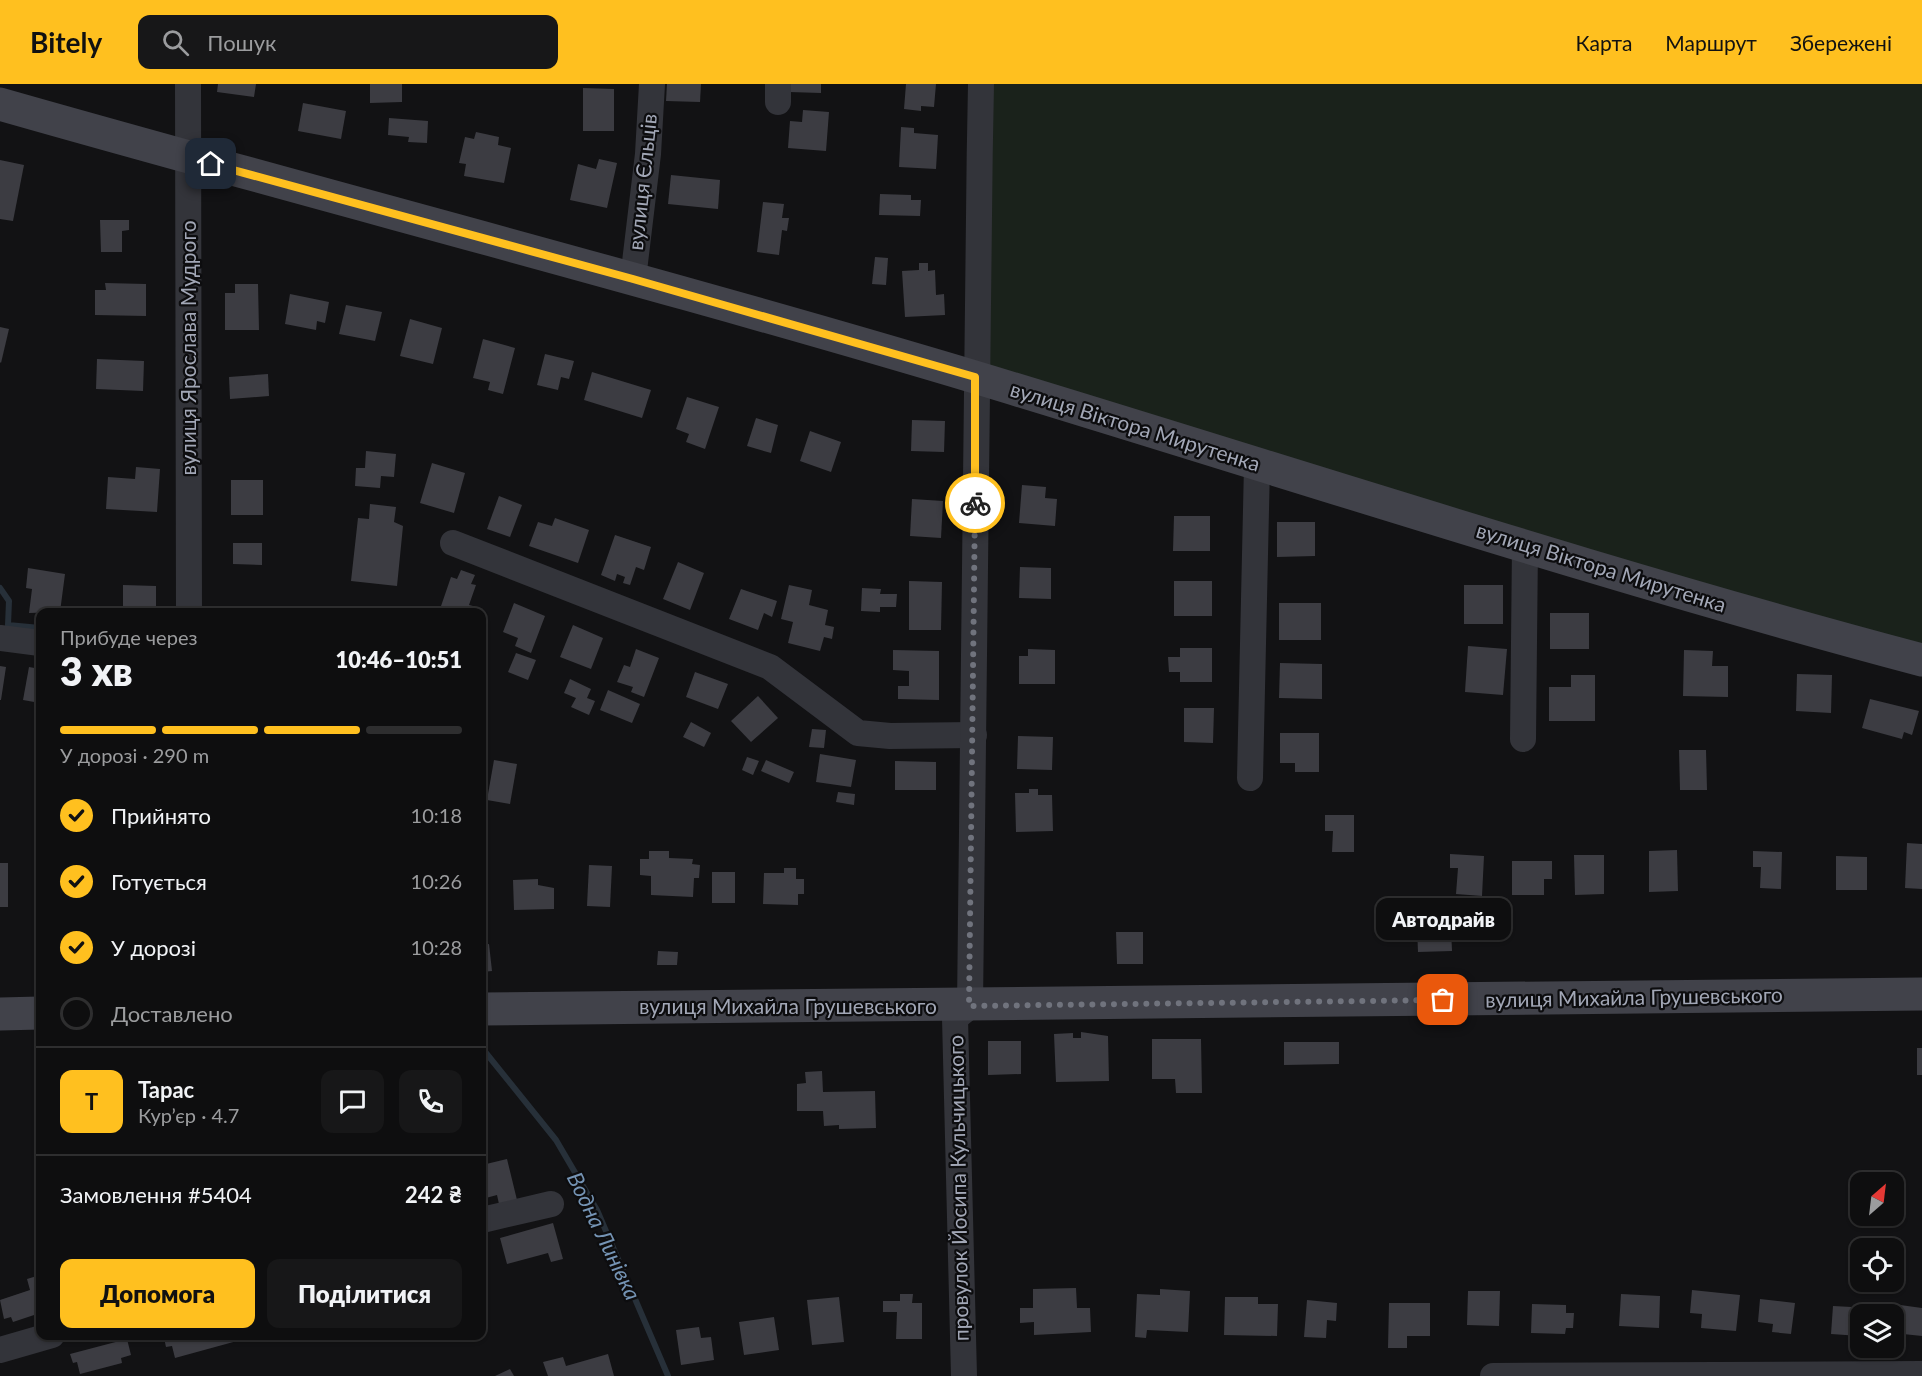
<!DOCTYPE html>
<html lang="uk">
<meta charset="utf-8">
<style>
:root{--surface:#0e0e0f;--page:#171718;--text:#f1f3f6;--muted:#9b9c9e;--line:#2e2e2f;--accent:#ffc01f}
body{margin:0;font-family:Lato,sans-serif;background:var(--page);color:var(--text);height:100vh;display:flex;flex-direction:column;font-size:22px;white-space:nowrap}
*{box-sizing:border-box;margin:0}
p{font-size:20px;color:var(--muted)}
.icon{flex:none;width:33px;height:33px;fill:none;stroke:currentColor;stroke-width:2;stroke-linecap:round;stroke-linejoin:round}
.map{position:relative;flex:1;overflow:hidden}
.drawer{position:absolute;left:36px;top:524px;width:450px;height:732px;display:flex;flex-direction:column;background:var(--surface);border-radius:12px;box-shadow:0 2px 4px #0004,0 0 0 2px var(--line)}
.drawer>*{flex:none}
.needle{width:39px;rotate:28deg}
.fabs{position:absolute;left:1850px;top:1088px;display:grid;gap:12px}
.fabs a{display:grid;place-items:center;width:54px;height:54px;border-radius:12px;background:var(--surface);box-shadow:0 2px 4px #0004,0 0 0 2px var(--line);font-size:30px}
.pin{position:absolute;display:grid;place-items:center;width:51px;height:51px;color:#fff;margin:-26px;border-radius:12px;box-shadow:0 3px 9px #0006}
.courier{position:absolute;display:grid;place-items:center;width:60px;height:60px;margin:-30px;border:4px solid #ffc01f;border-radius:50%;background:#fff;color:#222;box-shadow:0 2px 8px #0007}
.bubble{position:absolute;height:42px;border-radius:12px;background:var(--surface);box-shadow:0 2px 4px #0004,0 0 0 2px var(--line);font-size:20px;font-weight:800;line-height:42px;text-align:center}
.overview em{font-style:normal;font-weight:800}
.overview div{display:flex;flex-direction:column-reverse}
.overview{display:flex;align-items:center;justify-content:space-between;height:102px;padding:0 24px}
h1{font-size:39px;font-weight:800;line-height:45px}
.bar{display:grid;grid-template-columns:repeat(4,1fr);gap:9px 6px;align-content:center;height:72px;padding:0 24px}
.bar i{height:8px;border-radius:4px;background:var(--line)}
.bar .current{background:var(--accent)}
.bar p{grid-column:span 4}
.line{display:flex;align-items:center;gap:15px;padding:0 24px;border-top:2px solid var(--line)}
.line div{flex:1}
.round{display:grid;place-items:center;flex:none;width:63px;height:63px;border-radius:12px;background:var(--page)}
ol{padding:0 24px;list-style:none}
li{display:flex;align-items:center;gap:18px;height:66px}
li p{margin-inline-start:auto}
li .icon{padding:6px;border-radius:50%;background:var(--accent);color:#111;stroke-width:4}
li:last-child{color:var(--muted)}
li i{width:33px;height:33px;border:3px solid var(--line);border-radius:50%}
.action{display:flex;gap:12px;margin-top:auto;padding:12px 24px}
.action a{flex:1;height:69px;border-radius:12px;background:var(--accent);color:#111;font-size:24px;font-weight:800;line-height:69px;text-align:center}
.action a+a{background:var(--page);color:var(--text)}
header{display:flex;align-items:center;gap:36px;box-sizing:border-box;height:84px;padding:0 30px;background:var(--accent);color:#111}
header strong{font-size:28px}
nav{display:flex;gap:33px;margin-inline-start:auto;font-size:21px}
.search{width:420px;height:54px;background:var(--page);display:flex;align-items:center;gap:15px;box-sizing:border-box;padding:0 21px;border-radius:12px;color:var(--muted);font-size:22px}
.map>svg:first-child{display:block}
.green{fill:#1a221b}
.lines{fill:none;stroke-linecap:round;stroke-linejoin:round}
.stream{stroke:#273039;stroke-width:6}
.building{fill:#3c3c42}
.street{stroke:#33343a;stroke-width:26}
.secondary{stroke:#41424a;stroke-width:33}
.done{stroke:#70737d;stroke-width:6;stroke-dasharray:0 10.8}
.route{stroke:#ffc01f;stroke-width:8}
.labels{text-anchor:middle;stroke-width:4.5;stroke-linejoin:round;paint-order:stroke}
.street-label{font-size:21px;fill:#a2a7b6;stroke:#0d0d0f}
.water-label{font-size:22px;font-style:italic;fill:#7594b5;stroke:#0d0d0f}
</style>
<header>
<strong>Bitely</strong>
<div class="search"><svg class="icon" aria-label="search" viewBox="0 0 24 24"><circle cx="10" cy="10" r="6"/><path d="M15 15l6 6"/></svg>Пошук</div>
<nav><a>Карта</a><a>Маршрут</a><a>Збережені</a></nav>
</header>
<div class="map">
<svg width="1922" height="1292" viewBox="0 0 1922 1292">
<rect width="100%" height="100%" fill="#121214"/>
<!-- green -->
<path class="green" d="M988 0H1922V569L980 298Z"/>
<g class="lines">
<!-- stream -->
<g class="stream">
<path d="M0 504 9 517 8 541 40 544"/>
<path d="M482 964 556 1056 597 1126 668 1292"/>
</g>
</g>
<!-- building -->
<g class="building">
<path d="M218 0H256L254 13 217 8Z"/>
<path d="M370 0H402V18L370 19Z"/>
<path d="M667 0H701L700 18 666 17Z"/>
<path d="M790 0H821V9L789 8Z"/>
<path d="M906 0H936L934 23 921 22V27L904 25Z"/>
<path d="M583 4 614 5V47H583Z"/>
<path d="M303 19 346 27 341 55 298 47Z"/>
<path d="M803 26 829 28 826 67 788 64 790 37 802 38Z"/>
<path d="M389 34 428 37 427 59 408 58 409 53 388 51Z"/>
<path d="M901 43 914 44V49L938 51 936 85 899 83Z"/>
<path d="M476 48 499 53 498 61 511 64 504 99 464 92 466 80 459 79 465 53 474 55Z"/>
<path d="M599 75 617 79 607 124 570 116 578 80 596 85Z"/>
<path d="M0 76 24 81 13 137 0 135Z"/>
<path d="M671 91 720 96 718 125 668 120Z"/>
<path d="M880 110 911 111V116H921L920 132 879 131Z"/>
<path d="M763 118 784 120 782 134H789L787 147 782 146 779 171 757 168Z"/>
<path d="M100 136H129V146L122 147V168H101Z"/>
<path d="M875 173 888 174 886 201 872 200Z"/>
<path d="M919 179H928V187L935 186 936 211 944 210 945 231 905 233 902 187 919 186Z"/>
<path d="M105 199 146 200V232L95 231V206H106Z"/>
<path d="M235 200H258L259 246H225V209H235Z"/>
<path d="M290 210 329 218 325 239 317 237 316 246 285 240Z"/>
<path d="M346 221 382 228 375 257 339 250Z"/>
<path d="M410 235 442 244 433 280 400 272Z"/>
<path d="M0 243 9 245 1 279 0 278Z"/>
<path d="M483 255 515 264 503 310 488 306 490 298 473 294Z"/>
<path d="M545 270 574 277 569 295 561 293 558 306 537 301Z"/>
<path d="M97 275 144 277 143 307 96 305Z"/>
<path d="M592 288 651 306 642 334 584 316Z"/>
<path d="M268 290 269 312 230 315 229 293Z"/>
<path d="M687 313 719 323 705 365 686 358 689 350 676 345Z"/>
<path d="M756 334 778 341 771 369 747 362Z"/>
<path d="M912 336 945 337 944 368 911 367Z"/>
<path d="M810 347 841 358 831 388 800 377Z"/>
<path d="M366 367 396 370 394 393 381 392 380 404 355 402 356 384H365Z"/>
<path d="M432 379 465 389 454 429 420 419Z"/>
<path d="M136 383 160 385 157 428 106 425 108 393 135 395Z"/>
<rect x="231" y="396" width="32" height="35"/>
<path d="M1022 401 1046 403 1045 414 1057 415 1055 442 1019 439Z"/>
<path d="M499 412 522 421 510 453 487 445Z"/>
<path d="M912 415 943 417 941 454 910 452Z"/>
<path d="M370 420 396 423 394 438 403 442 397 502 351 497 358 434 369 435Z"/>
<path d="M1174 432H1210V467H1173Z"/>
<path d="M555 434 589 446 578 479 529 462 538 438 552 442Z"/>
<path d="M1277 438H1315V472L1277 473Z"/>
<path d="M615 451 651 463 644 486 636 483 630 501 623 499 625 493 617 490 615 497 601 491Z"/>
<path d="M233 459H262V481L233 480Z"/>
<path d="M678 478 704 489 690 526 663 515Z"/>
<path d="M1020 483 1051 484V515L1019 514Z"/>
<path d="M28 484 65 490 60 528 29 529 32 505 26 504Z"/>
<path d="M461 486 475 491 471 500 476 501 469 521 477 523 476 528H450L440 525 451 493 457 495Z"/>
<path d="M909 497 942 498 941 546H909Z"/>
<rect x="1174" y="497" width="38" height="35"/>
<path d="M123 501 156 502V528H123Z"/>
<path d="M789 501 812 506 809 521 828 526 825 541 834 543 832 555 824 553 820 567 788 559 793 538 781 535Z"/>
<rect x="1464" y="501" width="39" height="39"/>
<path d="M862 504 881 505 880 510H897L896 523H880V528L861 527Z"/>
<path d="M741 505 777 517 772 533 764 529 758 546 729 535Z"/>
<path d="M514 519 545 532 531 569 515 562 518 554 503 548Z"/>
<rect x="1279" y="519" width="42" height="37"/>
<rect x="1550" y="529" width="39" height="36"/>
<path d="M573 541 603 554 591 585 560 573Z"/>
<path d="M1468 562 1507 565 1503 611 1465 608Z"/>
<path d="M1180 564H1212V598H1180V588H1169L1168 573H1180Z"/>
<path d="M636 565 659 574 644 613 631 608 633 603 617 598 624 581 630 583Z"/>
<path d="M1028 565 1055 566V600H1019V572H1028Z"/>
<path d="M893 566 939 567V616L898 615V602H909V587L893 586Z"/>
<path d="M1684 566 1713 567 1712 582H1728V613L1683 612Z"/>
<path d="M516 569 536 576 528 596 508 588Z"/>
<path d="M1280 579 1322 580V615L1279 614Z"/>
<path d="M0 582 6 583 1 616H0Z"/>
<path d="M29 583 40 585V619L23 616Z"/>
<path d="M695 588 728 600 718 625 686 613Z"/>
<path d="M1797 590 1832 591 1831 629 1796 627Z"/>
<path d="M1571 591H1595V637H1549V603H1571Z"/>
<path d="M570 595 591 605 587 614 595 617 589 631 571 623 576 614 564 609Z"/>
<path d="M608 606 640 620 632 639 600 626Z"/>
<path d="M758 612 778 634 751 658 731 637Z"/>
<path d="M1870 615 1919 627 1912 651 1904 648 1902 655 1862 644Z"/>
<path d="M1184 624H1214L1213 659 1184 658Z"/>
<path d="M691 638 711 649 704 663 683 653Z"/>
<path d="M812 645 826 646 824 664 809 663Z"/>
<path d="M1280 649H1319V688H1295V679H1280Z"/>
<path d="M1018 652 1053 653 1052 686 1017 685Z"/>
<path d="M1679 666H1706L1707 706H1680Z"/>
<path d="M820 670 856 676 851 703 816 698Z"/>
<path d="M747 673 759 677 753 691 742 686Z"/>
<path d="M494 676 517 680 510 720 487 716Z"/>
<path d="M766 676 794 688 789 699 761 687Z"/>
<path d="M895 677 936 678V706H895Z"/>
<path d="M1029 705H1038V711H1052L1053 747 1016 748 1015 709H1029Z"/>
<path d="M838 708 855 710 854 721 836 718Z"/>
<path d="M1325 731H1354V768H1332L1333 747H1325Z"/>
<path d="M1907 759 1922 760V805L1905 804Z"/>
<path d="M1677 766 1678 807 1649 808V767Z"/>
<path d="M649 767H669V774L693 775 692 780 700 781 699 794H694L693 813 651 811V792L640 791V775H649Z"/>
<path d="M1753 767 1782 768 1781 805 1760 804 1761 783H1753Z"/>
<path d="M1450 770 1484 772 1482 812 1456 810 1458 784H1450Z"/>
<path d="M1574 771H1604V810L1575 811Z"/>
<path d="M1836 772 1867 773V806H1836Z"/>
<path d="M1512 777H1552V795H1544V811H1512Z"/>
<rect x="0" y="779" width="8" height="44"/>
<path d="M589 781 612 782 610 823 587 822Z"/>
<path d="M784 784H796V795H804V810H798V821L763 820 764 789H784Z"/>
<rect x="712" y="788" width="23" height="31"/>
<path d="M538 795V801L554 804V825L514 826 513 796Z"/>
<path d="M1417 844H1451L1452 867 1418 868Z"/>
<path d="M1116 848H1143V880H1117Z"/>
<path d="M489 860 492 887 482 888V861Z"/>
<path d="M658 867 678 868 677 881H657Z"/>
<path d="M1081 948 1108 952 1109 997 1056 998 1054 950 1073 949V954H1081Z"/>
<path d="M1152 955H1201L1202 1009H1176L1175 995H1152Z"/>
<path d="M988 957H1021V990L988 991Z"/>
<path d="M1284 958H1339V980L1284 981Z"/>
<rect x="1917" y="964" width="5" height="27"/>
<path d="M822 987 823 1008 875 1007 876 1044 839 1045V1041L824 1042 823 1027H797V1000L806 999 805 988Z"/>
<path d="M507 1075 517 1116 499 1120 497 1111 482 1115V1081Z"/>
<path d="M553 1139 563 1175 551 1178 548 1169 507 1180 500 1154Z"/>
<path d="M40 1191V1229L13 1238 11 1233 4 1235 0 1216 30 1206 27 1195Z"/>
<path d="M1076 1204 1077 1224H1090L1091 1248 1034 1251V1238L1020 1239V1224H1033V1205Z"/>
<path d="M1160 1205 1190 1207 1188 1248 1147 1246 1146 1254 1135 1253 1137 1210 1160 1211Z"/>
<path d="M1692 1206 1740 1211 1736 1247 1701 1244 1702 1230 1690 1229Z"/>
<path d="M1468 1207H1500L1499 1242 1467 1241Z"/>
<path d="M900 1210H913L912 1219H922V1255H896L897 1228H883V1217H900Z"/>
<path d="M1621 1210 1660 1212 1659 1244 1619 1242Z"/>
<path d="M839 1213 844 1258 812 1261 807 1216Z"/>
<path d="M1225 1213H1258V1220H1278L1277 1252 1224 1251Z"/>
<path d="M1760 1215 1795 1219 1791 1250 1772 1248 1773 1240 1758 1238Z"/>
<path d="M1307 1216 1337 1219 1336 1237 1327 1236 1326 1254 1304 1253Z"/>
<path d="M1389 1219H1430V1252H1407V1264H1388Z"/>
<path d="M1532 1220 1566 1221V1229H1574L1573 1244H1566L1565 1250 1531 1249Z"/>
<path d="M1893 1220 1922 1224V1252L1903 1250 1904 1243 1893 1242Z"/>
<path d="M1833 1222 1870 1224 1869 1230H1860V1252L1831 1250Z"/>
<path d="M774 1233 779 1266 744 1271 739 1238Z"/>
<path d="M699 1243 701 1254 711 1253 714 1276 681 1281 676 1246Z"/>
<path d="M167 1251H235L237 1257 175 1274 172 1262 166 1263 164 1254Z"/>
<path d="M277 1251H299V1252L278 1257Z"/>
<path d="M127 1255 131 1271 121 1274 122 1279 80 1290 77 1278 73 1279 70 1270Z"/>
<path d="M608 1270 614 1292H548L543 1278 563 1273 566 1282Z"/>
<path d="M510 1285 514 1292H495Z"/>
</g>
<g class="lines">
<!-- street -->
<g class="street">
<path d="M188 0 189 528"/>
<path d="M778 0V18"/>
<path d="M633 195 648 70 652 0"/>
<path d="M453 459 770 583 858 649 890 652 974 651"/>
<path d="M0 554 40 559"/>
<path d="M1523 655 1525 461"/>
<path d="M1250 694 1257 381"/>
<path d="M482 1136 551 1120"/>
<path d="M0 1266 52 1251"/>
<path d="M964 1292 955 934 970 922C974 614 975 307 981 0"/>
<path d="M1493 1292 1922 1290"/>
</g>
<!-- secondary -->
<g class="secondary">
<path d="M0 20C326 113 654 197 978 294 1292 389 1605 492 1922 576"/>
<path d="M482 925 1922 910"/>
<path d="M0 930 40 929"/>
</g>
</g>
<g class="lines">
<!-- done -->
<path class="done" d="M975 419 969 922 1443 916"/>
<!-- route -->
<path class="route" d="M211 80 633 195 975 293V419"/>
</g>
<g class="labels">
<!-- street labels -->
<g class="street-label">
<text transform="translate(643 98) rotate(-84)" y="7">вулиця Єльців</text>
<text transform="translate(189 264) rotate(-90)" y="7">вулиця Ярослава Мудрого</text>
<text transform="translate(1135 343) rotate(17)" y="7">вулиця Віктора Мирутенка</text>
<text transform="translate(1601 484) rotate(17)" y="7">вулиця Віктора Мирутенка</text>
<text transform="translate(1634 914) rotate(-1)" y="7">вулиця Михайла Грушевського</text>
<text x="788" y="930">вулиця Михайла Грушевського</text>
<text transform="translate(959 1104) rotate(-91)" y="7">провулок Йосипа Кульчицького</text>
</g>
<!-- water labels -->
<g class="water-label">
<text transform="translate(604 1152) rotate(64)" y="8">Водна Линівка</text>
</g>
</g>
</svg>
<div class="fabs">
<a><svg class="needle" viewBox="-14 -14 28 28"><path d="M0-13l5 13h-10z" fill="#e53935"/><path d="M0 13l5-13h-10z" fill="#9b9c9e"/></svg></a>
<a><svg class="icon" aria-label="locate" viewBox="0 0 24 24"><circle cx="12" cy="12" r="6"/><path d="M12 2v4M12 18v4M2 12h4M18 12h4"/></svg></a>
<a><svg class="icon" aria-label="layers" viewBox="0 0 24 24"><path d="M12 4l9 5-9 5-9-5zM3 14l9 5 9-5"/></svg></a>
</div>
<div class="pin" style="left:1443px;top:916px;background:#ea580c"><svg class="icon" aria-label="bag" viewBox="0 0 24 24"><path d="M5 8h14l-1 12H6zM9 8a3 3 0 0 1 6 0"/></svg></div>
<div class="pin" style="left:211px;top:80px;background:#1f2937"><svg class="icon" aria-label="home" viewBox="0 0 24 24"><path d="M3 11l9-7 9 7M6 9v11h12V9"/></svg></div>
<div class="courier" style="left:975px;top:419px"><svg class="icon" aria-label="bike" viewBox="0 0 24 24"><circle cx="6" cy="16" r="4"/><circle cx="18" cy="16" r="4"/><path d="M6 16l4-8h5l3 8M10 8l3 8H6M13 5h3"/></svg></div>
<div class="bubble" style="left:1376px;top:814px;width:135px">Автодрайв</div>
<section class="drawer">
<div class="overview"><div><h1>3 хв</h1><p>Прибуде через</p></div><em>10:46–10:51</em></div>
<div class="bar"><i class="current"></i><i class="current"></i><i class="current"></i><i></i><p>У дорозі · 290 m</p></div>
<ol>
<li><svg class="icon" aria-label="check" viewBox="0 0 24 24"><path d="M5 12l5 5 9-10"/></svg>Прийнято<p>10:18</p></li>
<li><svg class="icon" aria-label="check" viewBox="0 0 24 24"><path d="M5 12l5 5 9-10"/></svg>Готується<p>10:26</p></li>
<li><svg class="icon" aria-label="check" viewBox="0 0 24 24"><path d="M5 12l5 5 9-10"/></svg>У дорозі<p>10:28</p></li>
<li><i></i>Доставлено</li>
</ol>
<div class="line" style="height:108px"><b class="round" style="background:var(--accent);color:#111">Т</b><div><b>Тарас</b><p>Кур’єр · 4.7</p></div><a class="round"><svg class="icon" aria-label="chat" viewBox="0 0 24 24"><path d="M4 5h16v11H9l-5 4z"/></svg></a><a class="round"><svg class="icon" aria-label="phone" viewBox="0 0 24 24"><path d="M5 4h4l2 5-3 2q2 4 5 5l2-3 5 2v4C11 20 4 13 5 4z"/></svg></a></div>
<div class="line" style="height:78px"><div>Замовлення #5404</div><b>242 ₴</b></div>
<div class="action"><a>Допомога</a><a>Поділитися</a></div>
</section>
</div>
